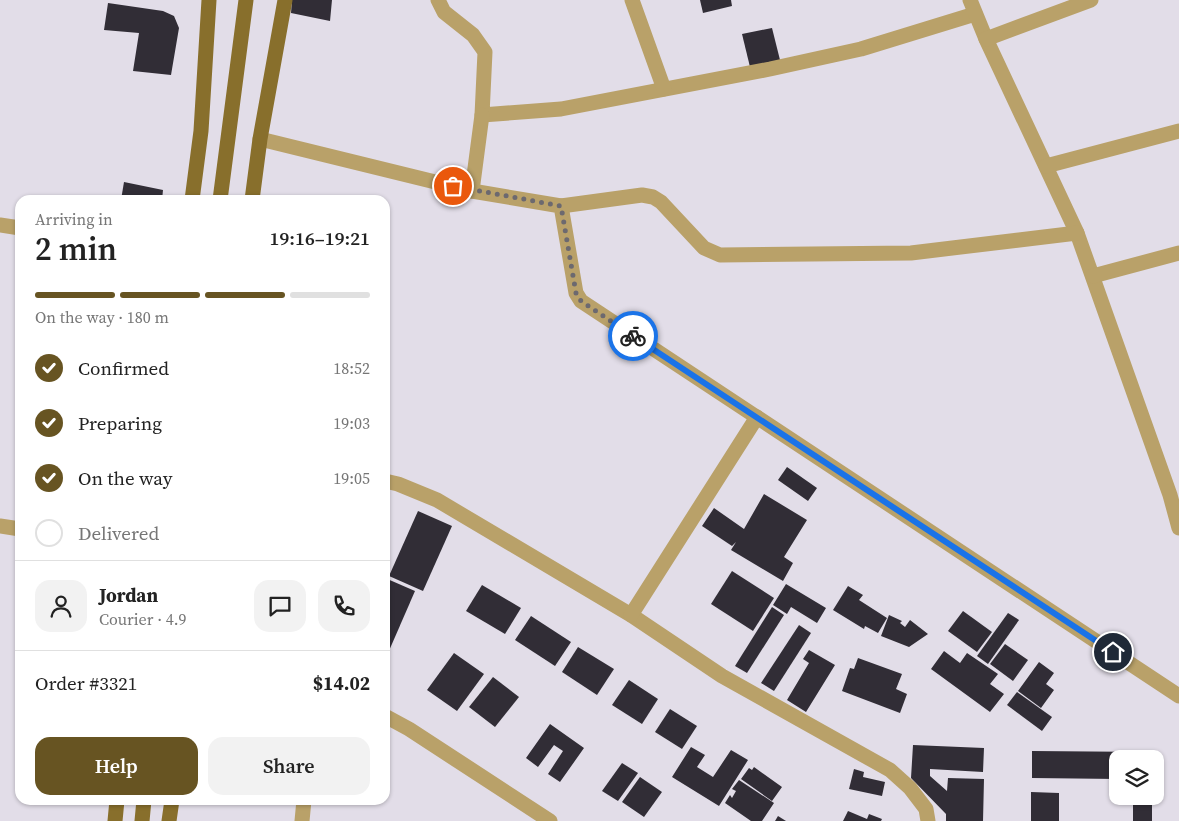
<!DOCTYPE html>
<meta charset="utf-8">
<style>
:root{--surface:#fff;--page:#f2f2f2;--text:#222;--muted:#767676;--line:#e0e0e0;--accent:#675422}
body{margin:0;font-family:"Source Serif 4",serif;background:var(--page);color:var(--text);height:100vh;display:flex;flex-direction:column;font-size:19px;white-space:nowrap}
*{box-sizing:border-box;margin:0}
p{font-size:16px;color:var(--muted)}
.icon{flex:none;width:28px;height:28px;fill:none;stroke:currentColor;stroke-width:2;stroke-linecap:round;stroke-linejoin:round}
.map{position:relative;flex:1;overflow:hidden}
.sheet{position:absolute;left:15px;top:195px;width:375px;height:610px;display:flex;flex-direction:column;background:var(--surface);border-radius:15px;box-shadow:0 1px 4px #0004}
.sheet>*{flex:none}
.buttons{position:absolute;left:1109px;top:750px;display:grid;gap:10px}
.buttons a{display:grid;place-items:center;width:55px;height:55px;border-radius:10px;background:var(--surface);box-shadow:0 1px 4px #0004;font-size:25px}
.pin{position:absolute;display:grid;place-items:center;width:42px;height:42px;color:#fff;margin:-21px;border:2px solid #fff;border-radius:50%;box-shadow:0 1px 5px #0007}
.courier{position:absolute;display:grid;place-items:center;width:50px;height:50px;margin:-25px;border:4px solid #1a73e8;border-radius:50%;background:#fff;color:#222;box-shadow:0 1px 6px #0007}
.headline em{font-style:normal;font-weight:600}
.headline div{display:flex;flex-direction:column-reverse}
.headline{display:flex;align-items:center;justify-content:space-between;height:85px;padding:0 20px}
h1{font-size:32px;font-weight:600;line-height:38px}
.bar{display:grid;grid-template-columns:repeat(4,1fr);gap:8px 5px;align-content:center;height:60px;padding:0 20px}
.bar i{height:6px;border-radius:4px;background:var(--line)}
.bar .current{background:var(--accent)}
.bar p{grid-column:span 4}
.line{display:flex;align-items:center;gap:12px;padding:0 20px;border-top:1px solid var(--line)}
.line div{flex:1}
.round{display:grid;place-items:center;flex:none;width:52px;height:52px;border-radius:15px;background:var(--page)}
ol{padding:0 20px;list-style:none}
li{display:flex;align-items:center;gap:15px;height:55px}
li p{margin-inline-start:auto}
li .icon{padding:5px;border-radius:50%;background:var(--accent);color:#fff;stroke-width:4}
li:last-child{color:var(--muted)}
li i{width:28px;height:28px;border:2px solid var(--line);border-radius:50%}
.primary-button{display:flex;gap:10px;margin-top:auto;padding:10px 20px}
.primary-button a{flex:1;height:58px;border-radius:15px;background:var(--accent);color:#fff;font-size:20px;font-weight:600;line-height:58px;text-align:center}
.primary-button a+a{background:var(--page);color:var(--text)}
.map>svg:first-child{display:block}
.building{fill:#312d36}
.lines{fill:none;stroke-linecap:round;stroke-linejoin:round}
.street{stroke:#b9a169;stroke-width:15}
.primary{stroke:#886f2c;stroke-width:15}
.done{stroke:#6c696f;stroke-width:5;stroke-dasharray:0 9}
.route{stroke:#1a73e8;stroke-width:6}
</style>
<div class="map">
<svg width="1179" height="821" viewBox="0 0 1179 821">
<rect width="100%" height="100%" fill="#e2dde8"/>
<!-- building -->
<g class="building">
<path d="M292 0H332L330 21 291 13Z"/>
<path d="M700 0H731L732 6 703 13Z"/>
<path d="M108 3 163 11 174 16 179 28 171 75 133 71 139 33 104 30Z"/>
<path d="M772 28 780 60 750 67 742 34Z"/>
<path d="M124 182 163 190 162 200H121Z"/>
<path d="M787 467 817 488 808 501 778 480Z"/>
<path d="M764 494 807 520 784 557 793 563 783 581 731 550 736 542 732 546 702 526 714 508 744 529Z"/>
<path d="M418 511 452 526 423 591 389 576Z"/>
<path d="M732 571 774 598 753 631 711 604Z"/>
<path d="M385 578 415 591 385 660Z"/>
<path d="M786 584 826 608 817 623 791 607 787 614 773 605Z"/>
<path d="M482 585 521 608 505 634 466 611Z"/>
<path d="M848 586 863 595 859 600 887 618 878 633 865 626 864 629 833 610Z"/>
<path d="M772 607 784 615 747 673 735 666Z"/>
<path d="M963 611 992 632 977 652 948 631Z"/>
<path d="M1008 613 1019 620 988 664 977 656Z"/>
<path d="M889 615 902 621 900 623 905 627 910 620 928 634 909 647 881 636Z"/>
<path d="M531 616 571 642 555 666 515 640Z"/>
<path d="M799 625 811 633 774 691 761 683Z"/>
<path d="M1005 644 1028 660 1013 681 990 664Z"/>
<path d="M578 647 614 669 597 695 562 672Z"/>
<path d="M809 650 835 665 806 712 787 700 809 663 803 659Z"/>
<path d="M944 651 960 663 967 653 998 674 990 684 1004 694 990 712 931 669Z"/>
<path d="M454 653 484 674 457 711 427 690Z"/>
<path d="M858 658 902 674 896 689 907 694 900 713 842 691 850 668 854 669Z"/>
<path d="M1039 662 1054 673 1046 684 1054 690 1041 708 1018 691Z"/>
<path d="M493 677 519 697 495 727 469 707Z"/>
<path d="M629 680 658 699 642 724 612 705Z"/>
<path d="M1017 692 1052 717 1042 731 1007 705Z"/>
<path d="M670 709 697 726 682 749 655 732Z"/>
<path d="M550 724 584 748 560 782 548 774 563 751 554 745 538 767 526 758Z"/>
<path d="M913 745 984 748 983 772 930 769V776L947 791 948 778 984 779 983 821H946V814L911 778Z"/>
<path d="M691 747 705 755 697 767 713 777 731 750 748 760 719 806 672 777Z"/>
<path d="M1032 751 1151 752V759H1118V779L1032 778Z"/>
<path d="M622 763 638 773 618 801 602 791Z"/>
<path d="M754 767 782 787 772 801 741 779 749 768 752 770Z"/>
<path d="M854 769 864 772 863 777 885 782 882 796 849 789Z"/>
<path d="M640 777 662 792 644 817 622 802Z"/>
<path d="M739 780 774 803 762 821H751L725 803 730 795 732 798 736 791 732 789Z"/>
<path d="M1031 792 1059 793V821H1031Z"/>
<rect x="1133" y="803" width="19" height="18"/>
<path d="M848 811 867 819 869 814 882 819 881 821H843Z"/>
<path d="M778 816 786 821H775Z"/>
</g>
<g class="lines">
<!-- street -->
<g class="street">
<path d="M438 0 444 12 473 35 485 52 482 115 561 109 770 69 861 49 975 14"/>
<path d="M632 0 664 89"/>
<path d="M970 0 986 39 1077 233 1170 495 1179 528"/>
<path d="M986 39 1091 0"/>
<path d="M260 139 472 191 561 206 576 293 581 301 1179 696"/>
<path d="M1046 166 1179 131"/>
<path d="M472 191 482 115"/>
<path d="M561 206 642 195 653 197 661 202 704 248 720 255 911 253 1077 233"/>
<path d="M0 225 20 228"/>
<path d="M1093 276 1179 253"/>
<path d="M385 481 398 484 437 500 631 615 722 676 890 770 910 788 926 809 928 821"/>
<path d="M0 526 20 529"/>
<path d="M631 615 757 417"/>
<path d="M385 716 409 729 550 821"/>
<path d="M302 821 304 800"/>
</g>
<!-- primary -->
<g class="primary">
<path d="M192 200 201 131 209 0"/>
<path d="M220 200 246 0"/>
<path d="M252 200 260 139 285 0"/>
<path d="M115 821 117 800"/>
<path d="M142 821 144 800"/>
<path d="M169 821 172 800"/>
</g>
</g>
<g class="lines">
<!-- done -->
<path class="done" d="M453 186 561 206 576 293 581 301 633 336"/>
<!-- route -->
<path class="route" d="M633 336 1113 652"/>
</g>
</svg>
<div class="buttons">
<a><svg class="icon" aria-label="layers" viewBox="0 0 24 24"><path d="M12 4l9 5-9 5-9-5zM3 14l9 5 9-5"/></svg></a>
</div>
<div class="pin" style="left:453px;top:186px;background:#ea580c"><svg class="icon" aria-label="bag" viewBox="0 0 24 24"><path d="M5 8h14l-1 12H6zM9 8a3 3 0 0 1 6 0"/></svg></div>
<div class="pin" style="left:1113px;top:652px;background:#1f2937"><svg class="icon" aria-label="home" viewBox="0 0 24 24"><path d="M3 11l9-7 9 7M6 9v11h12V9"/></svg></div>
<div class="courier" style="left:633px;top:336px"><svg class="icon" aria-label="bike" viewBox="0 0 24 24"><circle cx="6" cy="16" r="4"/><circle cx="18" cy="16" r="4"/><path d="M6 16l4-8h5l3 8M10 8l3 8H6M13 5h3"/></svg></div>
<section class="sheet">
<div class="headline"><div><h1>2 min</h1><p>Arriving in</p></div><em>19:16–19:21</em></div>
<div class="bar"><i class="current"></i><i class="current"></i><i class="current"></i><i></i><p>On the way · 180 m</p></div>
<ol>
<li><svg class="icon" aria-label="check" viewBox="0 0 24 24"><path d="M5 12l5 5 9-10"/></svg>Confirmed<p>18:52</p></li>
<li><svg class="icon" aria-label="check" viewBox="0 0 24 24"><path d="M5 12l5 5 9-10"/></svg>Preparing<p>19:03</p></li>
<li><svg class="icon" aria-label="check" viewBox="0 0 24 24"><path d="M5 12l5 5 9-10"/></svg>On the way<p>19:05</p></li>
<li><i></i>Delivered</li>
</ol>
<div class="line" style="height:90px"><a class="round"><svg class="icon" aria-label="person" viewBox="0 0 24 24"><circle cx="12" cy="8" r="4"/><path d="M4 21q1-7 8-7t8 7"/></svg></a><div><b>Jordan</b><p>Courier · 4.9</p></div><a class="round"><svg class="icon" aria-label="chat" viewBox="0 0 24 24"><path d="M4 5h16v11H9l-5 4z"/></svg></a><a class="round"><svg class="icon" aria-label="phone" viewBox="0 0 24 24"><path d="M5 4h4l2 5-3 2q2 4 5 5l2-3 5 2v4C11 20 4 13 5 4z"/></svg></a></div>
<div class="line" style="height:65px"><div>Order #3321</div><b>$14.02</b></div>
<div class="primary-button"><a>Help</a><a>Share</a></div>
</section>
</div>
